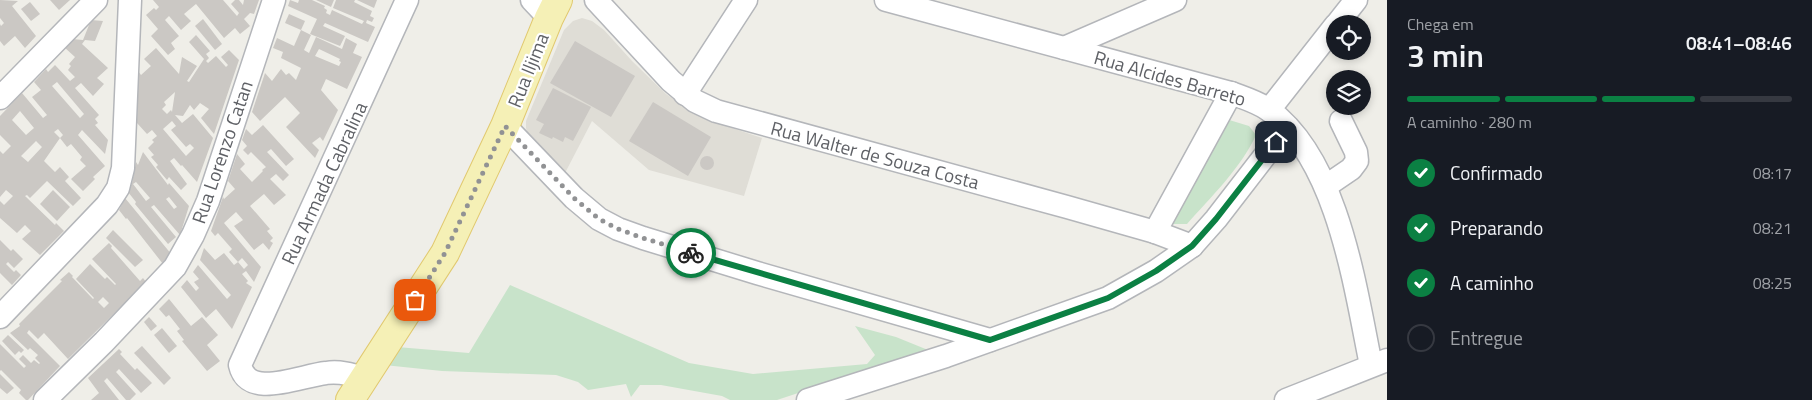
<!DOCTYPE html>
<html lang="pt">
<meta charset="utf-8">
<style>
:root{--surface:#171b24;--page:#20242c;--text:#f1f3f6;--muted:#9ea1a6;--line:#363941;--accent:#0b8043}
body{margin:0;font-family:"Titillium Web",sans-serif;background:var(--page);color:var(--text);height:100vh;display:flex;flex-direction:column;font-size:19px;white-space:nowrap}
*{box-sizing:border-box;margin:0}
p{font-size:16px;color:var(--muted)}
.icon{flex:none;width:28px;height:28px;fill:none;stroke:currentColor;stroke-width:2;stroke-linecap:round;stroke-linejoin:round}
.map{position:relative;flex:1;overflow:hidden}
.side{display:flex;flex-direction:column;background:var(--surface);width:425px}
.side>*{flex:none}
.fabs{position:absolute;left:1326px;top:15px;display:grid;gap:10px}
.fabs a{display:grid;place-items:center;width:45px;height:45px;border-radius:50%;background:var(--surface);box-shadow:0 2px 8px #0003;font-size:25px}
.pin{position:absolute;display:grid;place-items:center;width:42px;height:42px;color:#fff;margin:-21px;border-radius:10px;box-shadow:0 2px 8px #0006}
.courier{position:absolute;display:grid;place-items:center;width:50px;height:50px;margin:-25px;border:4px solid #0b8043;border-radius:50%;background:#fff;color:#222;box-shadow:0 1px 6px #0007}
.head em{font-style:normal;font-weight:600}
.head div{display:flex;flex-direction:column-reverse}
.head{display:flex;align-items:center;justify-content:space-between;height:85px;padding:0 20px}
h1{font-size:32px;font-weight:600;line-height:38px}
.bar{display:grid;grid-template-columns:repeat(4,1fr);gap:8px 5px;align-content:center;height:60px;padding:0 20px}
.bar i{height:6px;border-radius:4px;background:var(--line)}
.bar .on{background:var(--accent)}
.bar p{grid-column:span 4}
ol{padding:0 20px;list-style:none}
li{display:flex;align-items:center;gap:15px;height:55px}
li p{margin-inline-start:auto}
li .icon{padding:5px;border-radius:50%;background:var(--accent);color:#fff;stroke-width:4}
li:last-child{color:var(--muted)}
li i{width:28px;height:28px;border:2px solid var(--line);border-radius:50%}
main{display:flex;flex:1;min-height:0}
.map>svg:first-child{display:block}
.education{fill:#dfddd6}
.green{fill:#c8e3ca}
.building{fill:#cbc8c4;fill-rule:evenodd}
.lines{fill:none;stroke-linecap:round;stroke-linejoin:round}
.minor-casing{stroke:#b4b6ba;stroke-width:25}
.major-casing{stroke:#e1c96f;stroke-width:30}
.minor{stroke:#fff;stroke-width:22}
.major{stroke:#f5f0b6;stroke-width:28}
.done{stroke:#919294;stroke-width:5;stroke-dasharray:0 9}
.route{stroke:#0b8043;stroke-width:6}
.labels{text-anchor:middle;stroke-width:4.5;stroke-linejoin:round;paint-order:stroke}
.street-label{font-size:19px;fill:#5f6166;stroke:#fff}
</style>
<main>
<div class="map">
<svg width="1387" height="400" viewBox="0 0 1387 400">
<rect width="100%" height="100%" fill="#efeee8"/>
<!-- education -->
<path class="education" d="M582 18 592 21 604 30 632 61 666 94 686 108 708 120 762 138 744 196 649 170 592 121 565 173 528 136 526 128V121L564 30 573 21Z"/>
<!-- green -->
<g class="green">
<path d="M1226 119 1249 126 1256 135C1241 168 1210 198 1187 224H1172Z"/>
<path d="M510 285 689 363 753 374 867 364 875 355 855 326 896 337 928 350 777 400H730L722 396 661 385H640L631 397 626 384 588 390 578 382 556 375 442 371 384 365 397 347 469 353Z"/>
</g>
<!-- building -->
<g class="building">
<path d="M0 0 18 1 12 6 36 36 25 48 15 36 4 46 0 41V24L1 26 4 23 0 18Z"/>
<path d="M50 0H70L59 10Z"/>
<path d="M153 0H223L237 16 239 13 231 4 235 0H239L243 5 244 0H259L254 14 250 13 244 19 250 26 240 34 235 28 224 38 196 4 184 14 191 21 181 30 169 16 165 20 179 36 171 43 175 49 168 55 151 36 158 29 146 15 154 8 156 10 159 7Z"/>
<path d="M290 0 298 3 299 0H312L325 6 324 8 327 10 326 13 330 15 332 10 362 24 364 21 333 8 336 0H355L354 2 372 11 370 16 374 18 372 22 367 20 366 23 375 27 368 42 325 23 323 26 345 36 340 46 310 34 317 19 288 6Z"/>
<path d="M316 0H334L331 7Z"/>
<path d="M357 0H377L374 8Z"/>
<path d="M30 2 40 14 31 21 21 9Z"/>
<path d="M289 14 305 21 301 30 285 23Z"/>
<path d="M203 19 222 44 215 50 195 26Z"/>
<path d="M91 20 103 21 95 41 85 40 82 44 108 68 97 78 104 84 93 96 81 83 75 88 99 115 95 119 98 123 95 125 108 140 105 154 82 130 78 135 105 166 93 177 95 179 83 191 71 179 86 166 80 160 82 157 71 144 67 147 60 138 63 135 58 129 54 132 60 138 44 161 55 172 60 167 69 177 65 181 81 198 73 206 47 181 30 198 27 195 25 196 55 225 56 223 64 231 40 255 22 239 31 231 25 225 17 233 0 218V201L4 205 13 196 6 190 0 197V151L3 154 11 146 0 135V116L22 93 43 118 47 115 32 97 41 90 34 82 46 69 48 72 55 65 70 81 75 77 68 70 71 66 69 64 75 57 64 47 72 39 83 40ZM57 82 84 114 80 118 52 86ZM20 111 34 128 26 135 12 120ZM36 141 42 147 28 162 21 156Z"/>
<path d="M301 30 311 35 304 50 309 53 316 37 342 49 346 38 357 44 353 53 362 57 347 89 326 79 321 90 338 110 323 141 320 137 312 143 319 150 315 158 286 127 300 113 285 97 260 121 252 112 265 73 272 81 281 69 286 75 289 73 296 80 301 68 281 58 283 52 273 48 277 38 294 46ZM319 49 340 59 339 61 341 62 339 66 315 56Z"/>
<path d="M196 35 210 51 206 54 209 58 206 61 208 63 216 56 226 67 228 65 221 57 229 50 239 60 214 134 201 118 209 109 200 103 194 110 190 105 183 116 175 115 182 123 193 114 213 138 197 182 182 165 181 166 174 158 170 161 187 184 181 190 169 177 167 180 156 167 158 165 151 157 154 155 148 148 154 142 152 140 157 136 152 130 147 134 137 123 138 71 141 75 151 66 144 59 156 48 179 74 182 57 197 66 187 81 189 82 204 59 189 42ZM175 92 172 112 171 110 167 114 162 109 166 105 164 102ZM172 121 176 126 171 130 186 147 190 144 194 148 186 156 163 129Z"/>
<path d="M575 41 635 76 611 117 550 83Z"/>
<path d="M553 88 591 107 573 141 565 137 563 142 553 137 552 139 539 133 544 124 536 120Z"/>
<path d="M653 102 711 137 688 176 629 141Z"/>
<path d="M263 125 294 159 286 166 271 149 267 152 289 175 283 181 276 174 270 179 286 195 274 205 264 194 250 206 270 229 267 231 273 238 270 241 273 243 269 250 263 243 254 250 234 226 243 220 236 212 224 223 261 267 254 282 246 271 242 274 248 281 246 283 252 287 232 329 216 309 206 318 181 287 187 280 196 291 199 288 194 282 199 279 193 272 198 265 227 299 231 295 200 260 204 248 215 260 224 253 234 265 238 262 229 252 232 249 218 233 215 236 211 231 223 197 224 199 235 189 228 181 237 154 245 164 240 169 252 182 263 171 262 170 266 167 251 152 248 155 243 150 247 146 242 140 246 129 252 135ZM242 258 248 265 244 269 238 262Z"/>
<path d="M143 152 168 185 169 183 189 206 180 235 154 205 151 207 176 237 168 244 135 204 136 202 128 192 132 183 136 162 138 165ZM136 182 150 198 146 201 133 184ZM169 197 177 207 174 209 166 199Z"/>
<circle cx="707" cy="163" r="7"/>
<path d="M53 190 70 207 57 221 40 204Z"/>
<path d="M125 198 172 255 163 264 127 218 126 219 119 210Z"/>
<path d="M113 230 143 260 135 267 106 238Z"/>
<path d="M0 240 11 251 13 249 23 259 14 268 8 262 6 264 14 272 16 270 21 275 12 285 0 273Z"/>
<path d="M109 243 112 246 111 248 140 281 143 278 146 282 68 359 44 333 38 339 29 330 27 333 60 366 28 400H26L19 393 21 390 1 370 0 371V344L24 368 26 366 19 359 23 355 31 363 34 360 39 364 40 363 35 358 38 355 30 348 28 350 10 333 20 326 19 324 62 281 60 280 69 272 73 276 72 277 93 299 94 298 76 279 90 264 105 279 107 277 115 285 116 284 92 259ZM103 297 109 303 104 308 98 302Z"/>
<path d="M169 299 191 326 202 317 218 335 207 345 220 361 207 371 182 341 184 340 177 331 180 329 169 315 166 317 159 309Z"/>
<path d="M149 317 157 326 151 331 144 322Z"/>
<path d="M162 328 177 346 169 353 154 335Z"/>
<path d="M8 335 24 350 21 353 19 351 15 355 2 341Z"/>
<path d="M142 346 171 378 164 385 134 353Z"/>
<path d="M119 349 122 352 120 354 135 370 137 368 152 383 141 393 119 369 116 372 136 394 130 400H126L107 378 104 381 119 400H91L99 393 88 378Z"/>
<path d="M0 374 14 388 7 394 0 388Z"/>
</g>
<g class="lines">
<!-- minor casing -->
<g class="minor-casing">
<g id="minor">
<path d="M532 0 549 18"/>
<path d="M596 0 671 81 695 101 716 111 1067 207 1155 232 1192 246"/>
<path d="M886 0 1231 93C1244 98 1258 102 1269 110 1338 160 1355 287 1371 365"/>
<path d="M1337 24 1356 0"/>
<path d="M1064 48 1175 0"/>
<path d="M685 94 746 0"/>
<path d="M0 98 96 0"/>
<path d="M1269 110 1335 26"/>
<path d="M505 126 574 198 599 219 618 229 643 238 757 273 990 340"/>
<path d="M1326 186 1351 169 1357 161 1356 152 1341 121"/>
<path d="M1155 232 1231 93"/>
<path d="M0 317 107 205 118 188 123 168 130 0"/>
<path d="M364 378C351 374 339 371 326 373 299 376 248 400 240 365L407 0"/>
<path d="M45 400 104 342 175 267 193 235 208 201 274 0"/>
<path d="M808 400 946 356 1108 298 1156 271 1192 246 1216 219 1287 127"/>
<path d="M1286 400 1387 360"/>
</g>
</g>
<!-- major casing -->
<g class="major-casing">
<path id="major" d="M350 400 445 253 505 126 549 18 558 0"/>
</g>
<!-- minor -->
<use href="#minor" class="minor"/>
<!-- major -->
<use href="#major" class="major"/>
</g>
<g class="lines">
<!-- done -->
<path class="done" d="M415 300 445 253 505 126 574 198 599 219 618 229 643 238 691 253"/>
<!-- route -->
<path class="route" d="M691 253 990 340 1108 298 1156 271 1192 246 1216 219 1276 142"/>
</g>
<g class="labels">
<!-- street labels -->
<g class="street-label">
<text transform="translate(528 70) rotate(-68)" y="7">Rua Iljima</text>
<text transform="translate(1170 78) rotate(16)" y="7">Rua Alcides Barreto</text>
<text transform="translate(222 152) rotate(-71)" y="7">Rua Lorenzo Catan</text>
<text transform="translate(875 155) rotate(15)" y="7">Rua Walter de Souza Costa</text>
<text transform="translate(324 183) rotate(-65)" y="7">Rua Armada Cabralina</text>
</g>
</g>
</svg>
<div class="fabs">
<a><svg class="icon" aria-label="locate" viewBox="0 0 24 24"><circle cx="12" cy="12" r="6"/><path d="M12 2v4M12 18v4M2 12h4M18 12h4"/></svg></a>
<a><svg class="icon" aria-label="layers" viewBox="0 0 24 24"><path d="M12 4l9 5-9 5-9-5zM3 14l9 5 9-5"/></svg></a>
</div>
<div class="pin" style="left:415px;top:300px;background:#ea580c"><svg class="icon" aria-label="bag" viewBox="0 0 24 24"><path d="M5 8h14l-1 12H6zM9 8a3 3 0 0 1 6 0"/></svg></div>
<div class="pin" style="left:1276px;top:142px;background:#1f2937"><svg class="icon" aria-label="home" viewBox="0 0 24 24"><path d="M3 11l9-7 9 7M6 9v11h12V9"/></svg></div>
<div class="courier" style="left:691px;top:253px"><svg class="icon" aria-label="bike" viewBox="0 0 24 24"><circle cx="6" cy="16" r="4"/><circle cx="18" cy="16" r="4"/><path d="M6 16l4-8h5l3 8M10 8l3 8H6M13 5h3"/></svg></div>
</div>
<section class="side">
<div class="head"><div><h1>3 min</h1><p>Chega em</p></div><em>08:41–08:46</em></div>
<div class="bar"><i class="on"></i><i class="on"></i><i class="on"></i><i></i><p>A caminho · 280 m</p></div>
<ol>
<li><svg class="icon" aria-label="check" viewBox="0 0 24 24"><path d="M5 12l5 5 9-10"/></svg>Confirmado<p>08:17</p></li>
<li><svg class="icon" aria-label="check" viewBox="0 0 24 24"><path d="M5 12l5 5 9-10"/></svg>Preparando<p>08:21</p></li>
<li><svg class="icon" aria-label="check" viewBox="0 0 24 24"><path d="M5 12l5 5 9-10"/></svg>A caminho<p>08:25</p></li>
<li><i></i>Entregue</li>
</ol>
</section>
</main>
